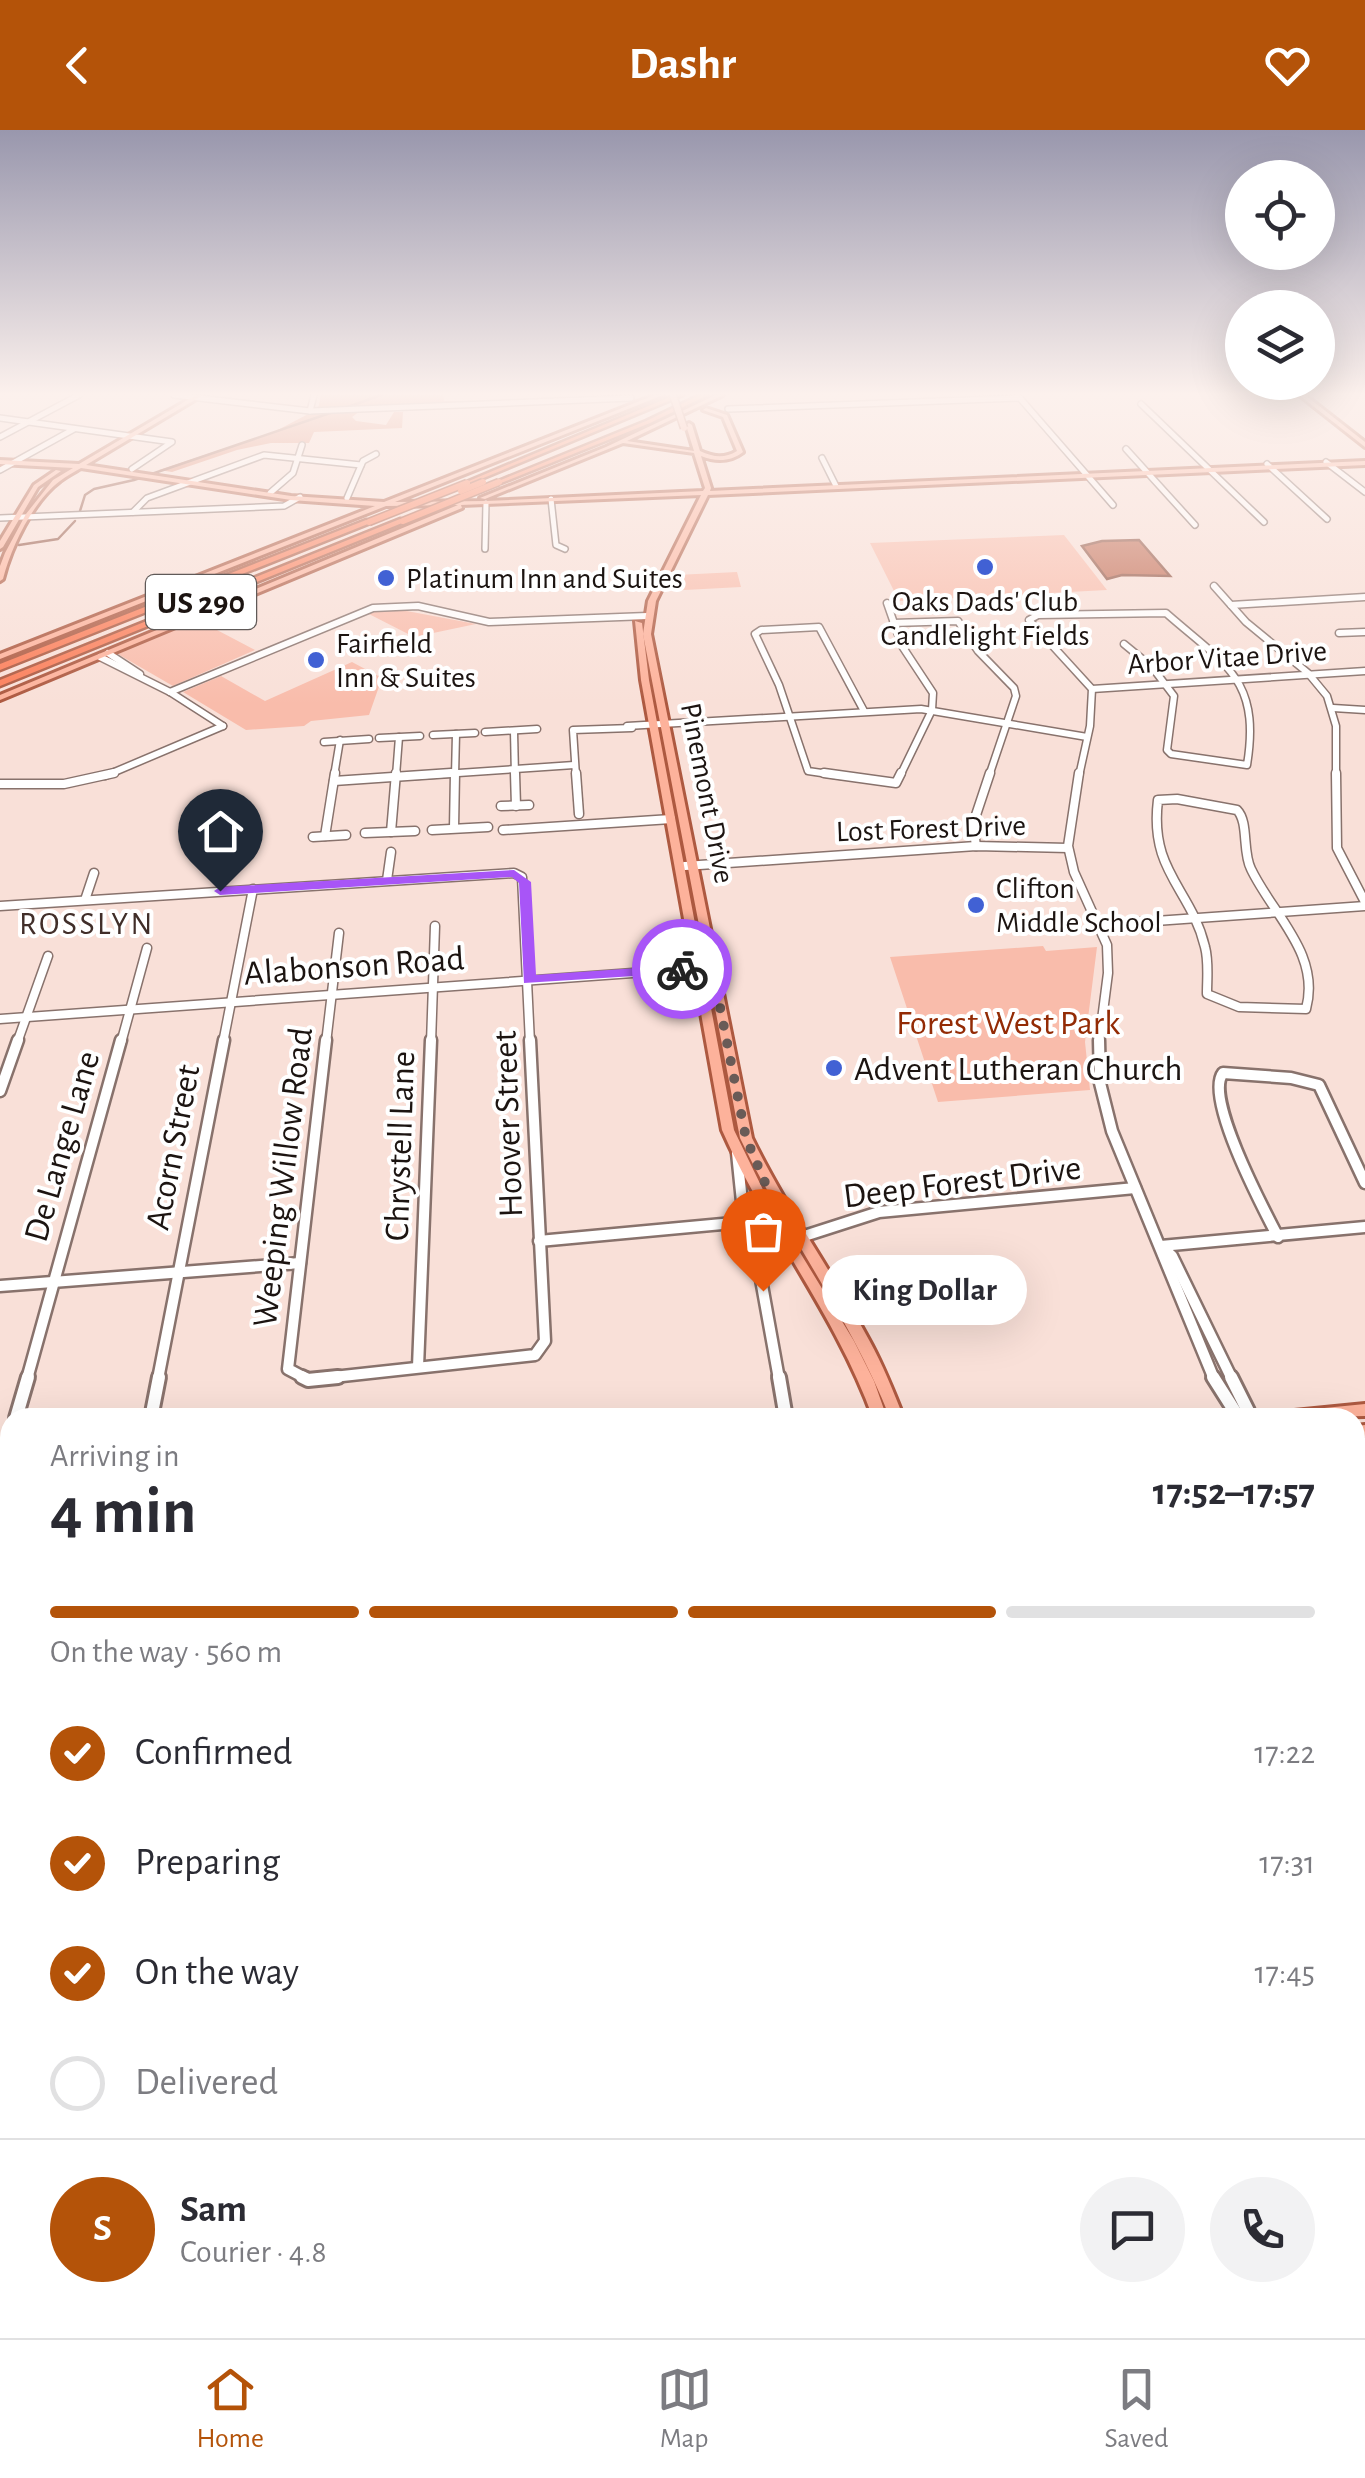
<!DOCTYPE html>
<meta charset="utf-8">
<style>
:root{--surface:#fff;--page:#f2f2f3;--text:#2b2b33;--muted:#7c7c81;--line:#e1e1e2;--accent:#b45309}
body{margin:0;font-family:"Alegreya Sans",sans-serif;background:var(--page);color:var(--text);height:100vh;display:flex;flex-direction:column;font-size:38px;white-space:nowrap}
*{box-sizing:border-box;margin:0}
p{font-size:32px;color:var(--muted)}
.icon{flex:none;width:55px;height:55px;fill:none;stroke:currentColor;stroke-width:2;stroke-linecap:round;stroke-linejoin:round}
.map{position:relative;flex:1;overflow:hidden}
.panel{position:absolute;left:0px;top:1278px;width:1365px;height:932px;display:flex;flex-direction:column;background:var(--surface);border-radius:30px 30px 0 0;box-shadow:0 10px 40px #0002}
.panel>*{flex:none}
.buttons{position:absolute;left:1225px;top:30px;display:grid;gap:20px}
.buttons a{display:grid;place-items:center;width:110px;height:110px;border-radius:50%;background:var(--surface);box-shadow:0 10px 40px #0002;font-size:50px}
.pin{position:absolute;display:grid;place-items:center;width:85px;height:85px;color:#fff;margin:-102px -42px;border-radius:50% 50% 50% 0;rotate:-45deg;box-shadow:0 0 10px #0007}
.pin .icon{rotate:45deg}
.courier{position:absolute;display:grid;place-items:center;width:100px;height:100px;margin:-50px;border:8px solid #a855f7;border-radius:50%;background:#fff;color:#222;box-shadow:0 2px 12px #0007}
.bubble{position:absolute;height:70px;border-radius:35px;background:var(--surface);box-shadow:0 10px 40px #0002;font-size:32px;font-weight:700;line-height:70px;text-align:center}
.summary em{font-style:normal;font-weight:700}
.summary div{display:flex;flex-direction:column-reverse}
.summary{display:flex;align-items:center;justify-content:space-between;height:170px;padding:0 50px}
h1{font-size:65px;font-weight:700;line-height:75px}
.bar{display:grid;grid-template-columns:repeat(4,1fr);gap:15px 10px;align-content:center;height:120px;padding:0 50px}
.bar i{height:12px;border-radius:8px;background:var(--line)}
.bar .selected{background:var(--accent)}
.bar p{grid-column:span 4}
.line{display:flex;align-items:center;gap:25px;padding:0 50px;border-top:2px solid var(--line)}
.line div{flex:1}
.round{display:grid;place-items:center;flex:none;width:105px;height:105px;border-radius:52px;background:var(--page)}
ol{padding:0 50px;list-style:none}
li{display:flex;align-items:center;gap:30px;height:110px}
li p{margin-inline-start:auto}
li .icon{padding:10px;border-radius:50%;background:var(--accent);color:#fff;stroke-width:4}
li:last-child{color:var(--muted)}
li i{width:55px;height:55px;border:5px solid var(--line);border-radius:50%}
header{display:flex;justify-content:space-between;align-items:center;height:130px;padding:0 50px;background:var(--accent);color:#fff;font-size:45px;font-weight:700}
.tabs{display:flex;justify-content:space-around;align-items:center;height:140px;border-top:2px solid var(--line);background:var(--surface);font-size:28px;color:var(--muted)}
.tabs a{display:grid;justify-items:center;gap:5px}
.tabs .selected{color:var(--accent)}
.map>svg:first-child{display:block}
.green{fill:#f9bcab}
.forest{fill:#dd856b}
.water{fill:#c26c54;stroke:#905240;stroke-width:2.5}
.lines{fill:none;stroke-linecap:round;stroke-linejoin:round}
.stream{stroke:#905240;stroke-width:2.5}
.minor-far5-casing{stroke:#88726c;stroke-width:8}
.minor-far4-casing{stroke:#88726c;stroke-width:9}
.minor-far3-casing{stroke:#88726c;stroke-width:11}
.minor-far2-casing{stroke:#88726c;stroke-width:15}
.minor-far1-casing{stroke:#88726c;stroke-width:18}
.minor-casing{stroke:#88726c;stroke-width:20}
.major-casing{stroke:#ad5940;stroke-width:6}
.highway-casing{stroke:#ad5940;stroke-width:5}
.minor-far5{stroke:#fff;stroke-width:5}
.minor-far4{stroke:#fff;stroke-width:6}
.minor-far3{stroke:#fff;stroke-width:8}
.minor-far2{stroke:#fff;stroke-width:10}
.minor-far1{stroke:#fff;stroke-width:12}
.minor{stroke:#fff;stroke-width:15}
.major{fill:#fdb29b;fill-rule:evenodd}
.highway{fill:#fb7e59;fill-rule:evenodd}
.major-bridge-casing{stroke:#ad5940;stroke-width:9;stroke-linecap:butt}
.highway-bridge-casing{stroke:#ad5940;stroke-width:9;stroke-linecap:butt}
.major-bridge{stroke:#fdb29b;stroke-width:6}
.highway-bridge{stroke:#fb7e59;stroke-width:6}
.route{fill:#a855f7}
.done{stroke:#695b57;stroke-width:10;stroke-dasharray:0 18}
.poi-dot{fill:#4161d4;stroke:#fff;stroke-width:4}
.labels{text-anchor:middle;stroke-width:8;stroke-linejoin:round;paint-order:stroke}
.far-poi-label{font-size:30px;fill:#1c1411;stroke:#fff;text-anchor:start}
.far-street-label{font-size:30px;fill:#1c1411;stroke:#fff}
.shield{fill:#fff;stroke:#605a58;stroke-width:2.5}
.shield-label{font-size:32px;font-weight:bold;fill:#1c1411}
.far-quarter-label{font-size:32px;letter-spacing:2.5px;fill:#412e29;stroke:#fff}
.street-label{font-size:35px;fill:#1c1411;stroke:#fff}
.park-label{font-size:35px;fill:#932b05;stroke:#fff}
.poi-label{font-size:35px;fill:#1c1411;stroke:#fff;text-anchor:start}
</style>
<header><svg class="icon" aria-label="back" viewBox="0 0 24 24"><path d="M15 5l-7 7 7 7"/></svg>Dashr<svg class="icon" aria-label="heart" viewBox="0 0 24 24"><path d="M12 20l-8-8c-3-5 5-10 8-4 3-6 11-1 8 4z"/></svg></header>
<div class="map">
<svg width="1365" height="2208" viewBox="0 0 1365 2208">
<rect width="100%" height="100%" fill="#f9e0d8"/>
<!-- green -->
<g class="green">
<path d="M1064 405 1107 460 899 471 870 413Z"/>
<path d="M737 442 741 457 666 461 676 445Z"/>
<path d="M396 479 476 494 414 507 367 483Z"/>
<path d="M198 490 255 520 173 556 116 523Z"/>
<path d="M352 532 382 548 369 585 311 591 304 596 246 600 183 562 221 546 265 571Z"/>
<path d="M1043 816 1046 821 1097 817 1085 912 1090 960 938 972 890 827Z"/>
<path d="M176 2200H782L783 2208H175Z"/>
</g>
<!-- forest -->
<g class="forest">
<path d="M321 265H443L444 271H465L466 274 318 279Z"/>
<path d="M360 281 352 287 356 291 386 295 394 282H403L402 298 314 302 309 313H271L237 320 172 342 159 340 272 303 312 282Z"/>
</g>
<!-- water -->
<path class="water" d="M1139 410 1170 446 1122 445 1107 449 1082 416 1102 411Z"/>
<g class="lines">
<!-- stream -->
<g class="stream">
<path d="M345 278 381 265"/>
<path d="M80 381 85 365 94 359 134 350 333 282"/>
<path d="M19 415 58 409 75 391"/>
</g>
<!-- minor-far5 casing -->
<g class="minor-far5-casing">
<g id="minor-far5">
<path d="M174 265 310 281 631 268"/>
<path d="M1018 266 1113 375"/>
<path d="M1141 274 1264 392"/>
<path d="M728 279 1020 268"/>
<path d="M310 281 314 265"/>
<path d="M0 288 172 312 132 339"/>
<path d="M0 307 79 265"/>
<path d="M1126 319 1195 395"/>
<path d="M822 328 836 356"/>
<path d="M1326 332 1365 362"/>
<path d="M1267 334 1327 389"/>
<path d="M0 340 74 299"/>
<path d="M270 363 293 343 302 315"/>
<path d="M347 368 363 331 376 324"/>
<path d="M551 369 556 415 565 419"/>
<path d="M133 382 147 368 264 325 361 335"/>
<path d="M0 388 284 376 300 367"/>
<path d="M485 419 486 373"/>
</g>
</g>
<!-- minor-far4 casing -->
<g class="minor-far4-casing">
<g id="minor-far4">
<path d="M1214 456 1246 492 1308 543 1327 566 1336 596V646"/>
<path d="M887 473 902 516 933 563 932 580 900 646"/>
<path d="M1231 475 1365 467"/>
<path d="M893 493 958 491 978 521 1014 558 1016 566 989 646"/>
<path d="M1339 503 1365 502"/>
<path d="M108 523 140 544"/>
<path d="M100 527 170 562 223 596"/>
<path d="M1092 559 1365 541"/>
<path d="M170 562 373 478 418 476 489 492 647 486"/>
<path d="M1333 578 1365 580"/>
<path d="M627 596 921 579 1087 607"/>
<path d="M514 601 515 646"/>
<path d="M485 602 537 599"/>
<path d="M433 605 475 603"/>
<path d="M379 608 420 606"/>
<path d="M324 612 369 609"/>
<path d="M105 646 223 596"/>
<path d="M334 646 340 610"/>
<path d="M396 646 399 607"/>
<path d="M414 646 574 635"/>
<path d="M455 646 456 604"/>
<path d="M576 646 573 600 632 598"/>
<path d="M842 646 808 641 779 555 755 504 761 500 819 497 864 581"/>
<path d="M1079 646 1090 596 1092 559 1029 490 1038 485 1166 483C1225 535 1261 548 1247 635L1171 624 1167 620 1174 566 1152 537 1124 514"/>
</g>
</g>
<!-- minor-far3 casing -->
<g class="minor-far3-casing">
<g id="minor-far3">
<path d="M515 643 516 676"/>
<path d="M576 643 579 684"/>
<path d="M824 643 896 653 901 643"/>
<path d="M1079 643 1068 716 1074 742 1107 815 1108 843 1099 913"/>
<path d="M1336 643 1337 718 1365 772"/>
<path d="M334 651 451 643"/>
<path d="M0 654H64L114 643"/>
<path d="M1177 669 1237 680C1249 692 1242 722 1251 739 1273 785 1321 824 1306 879L1239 877 1207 864C1207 848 1209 832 1205 817 1191 758 1149 742 1158 670Z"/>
<path d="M501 676 529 675"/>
<path d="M454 698 455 643"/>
<path d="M432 700 488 697"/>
<path d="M503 700 671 689"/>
<path d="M391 702 396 643"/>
<path d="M365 703 415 701"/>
<path d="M325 706 335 643"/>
<path d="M313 707 346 705"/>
<path d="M976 716 973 694 990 643"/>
<path d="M685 736 976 716 1068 718"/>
<path d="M387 750 391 722"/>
<path d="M85 770 94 743"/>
<path d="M0 776 514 743 522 747 530 913"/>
<path d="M1099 795 1365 776"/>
<path d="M0 889 702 838"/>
<path d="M17 913 48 826"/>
<path d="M121 913 147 818"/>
<path d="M223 913 253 759"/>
<path d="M326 913 339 803"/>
<path d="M431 913 435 796"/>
</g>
</g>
<!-- minor-far2 casing -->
<g class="minor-far2-casing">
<g id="minor-far2">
<path d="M1099 910 1100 953 1112 1001 1214 1249"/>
<path d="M0 961 18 910"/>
<path d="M737 1023 745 1101 758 1133"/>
<path d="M1278 1107C1264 1080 1204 967 1223 943L1291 948 1319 955 1365 1053"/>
<path d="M539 1111 744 1092"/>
<path d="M1161 1116 1365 1097"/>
<path d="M1162 1117 1172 1126 1232 1249"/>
<path d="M0 1156 300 1133"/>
<path d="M418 1237 431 910"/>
<path d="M27 1249 121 910"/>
<path d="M158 1249 224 910"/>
<path d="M307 1249 288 1239 326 910"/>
<path d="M315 1249 535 1225 545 1211 530 910"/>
<path d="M779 1249 758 1133 767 1118 879 1082 1135 1058"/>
</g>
</g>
<!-- minor-far1 casing -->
<g class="minor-far1-casing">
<g id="minor-far1">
<path d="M302 1247 308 1250 338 1247"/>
<path d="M779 1247 786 1288"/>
<path d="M1213 1247 1239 1288"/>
<path d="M1231 1247 1248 1281 1246 1288"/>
<path d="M16 1288 28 1247"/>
<path d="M151 1288 159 1247"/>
<path d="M0 1347 10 1311"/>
<path d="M0 1570 10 1527"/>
</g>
</g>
<!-- minor casing -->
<g class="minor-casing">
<g id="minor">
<path d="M1355 1861 1365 1886"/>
<path d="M0 2113 10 2060"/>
<path d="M936 2200 938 2208"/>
<path d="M1301 2200 1304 2208"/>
</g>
</g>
<!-- major casing -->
<g class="major-casing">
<g id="major">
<path d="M196 265H203L86 335 291 366 384 372 655 265H663L395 372 486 371 703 361 705 358 694 323 623 313 485 369 480 368 606 317 716 265H723L627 311 694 321 686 295 689 293 692 295 700 321C713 327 724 329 737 321L723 287 703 280 706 278 727 285 743 322C730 332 716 332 701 326L711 358 710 361 1365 331V335L708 365 656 471 651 504 752 1008C786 1078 832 1141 869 1210 883 1235 893 1261 904 1288H890C851 1188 786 1104 740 1008L643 504 648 471 701 365 461 375 462 378 0 570V565L458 375 386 376 0 529V524L375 376 291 370 81 338C74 342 66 346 60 351 33 371 11 417 3 449L0 451V436L5 423 26 384 53 350 73 338 0 334V330L79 334Z"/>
<path d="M1299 265H1305L1365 312V317Z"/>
<path d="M56 340 61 341 38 357 3 417 0 419V411L34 355Z"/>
<path d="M635 491 642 493 649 550 734 1000 768 1070 854 1211 874 1251 887 1288H873C836 1185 766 1100 722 1000L641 550Z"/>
<path d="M1365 1274V1286L1277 1288 1279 1284 1284 1282Z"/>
<path d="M1365 1295V1307L1355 1308V1296Z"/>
<path d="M10 1430V1444L0 1446V1432Z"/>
<path d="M10 1467V1483L0 1485V1469Z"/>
<path d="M1096 2200H1118L1120 2208H1098Z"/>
<path d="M1123 2200H1145L1147 2208H1125Z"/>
</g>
</g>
<!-- highway casing -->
<g class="highway-casing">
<g id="highway">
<path d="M675 265H683L469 354 464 353Z"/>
<path d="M700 265H708L650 293 501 353 496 352 646 291Z"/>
<path d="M400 389 407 391 0 556V550Z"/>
<path d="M366 390 373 392 0 540V534Z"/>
</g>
</g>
<!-- minor-far5 -->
<use href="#minor-far5" class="minor-far5"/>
<!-- minor-far4 -->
<use href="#minor-far4" class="minor-far4"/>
<!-- minor-far3 -->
<use href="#minor-far3" class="minor-far3"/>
<!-- minor-far2 -->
<use href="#minor-far2" class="minor-far2"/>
<!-- minor-far1 -->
<use href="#minor-far1" class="minor-far1"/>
<!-- minor -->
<use href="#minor" class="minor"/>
<!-- major -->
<use href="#major" class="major"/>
<!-- highway -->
<use href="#highway" class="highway"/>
<!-- major-bridge casing -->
<g class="major-bridge-casing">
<path id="major-bridge" d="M673 265 684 298"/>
</g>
<!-- highway-bridge casing -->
<g class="highway-bridge-casing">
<g id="highway-bridge">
<path d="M461 361 483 352"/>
<path d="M403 391 499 352"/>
<path d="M369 392 467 353"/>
</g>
</g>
<!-- major-bridge -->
<use href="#major-bridge" class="major-bridge"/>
<!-- highway-bridge -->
<use href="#highway-bridge" class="highway-bridge"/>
</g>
<!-- sky -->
<linearGradient id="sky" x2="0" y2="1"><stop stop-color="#9997ad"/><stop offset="0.46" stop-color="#fcf1ed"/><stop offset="1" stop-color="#fcf1ed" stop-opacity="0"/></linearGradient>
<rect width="1365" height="574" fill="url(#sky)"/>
<!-- route -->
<path class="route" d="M514 740 531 752 536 845 682 835 689 839 682 843 524 853 519 753 512 747 220 765 214 761 220 757Z"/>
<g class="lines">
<!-- done -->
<path class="done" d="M682 839 712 837 746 1008 769 1062 797 1106 767 1118 758 1133 763 1161"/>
</g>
<!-- markers -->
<g class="poi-dot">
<circle cx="985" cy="437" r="10"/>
<circle cx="386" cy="448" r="10"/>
<circle cx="316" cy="530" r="10"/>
<circle cx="976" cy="775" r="10"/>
<circle cx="834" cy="938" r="10"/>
</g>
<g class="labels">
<!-- far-poi labels -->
<g class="far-poi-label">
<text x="406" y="458">Platinum Inn and Suites</text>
<text x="985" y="481" text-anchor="middle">Oaks Dads' Club<tspan x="985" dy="34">Candlelight Fields</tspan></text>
<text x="336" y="523">Fairfield<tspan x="336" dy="34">Inn &amp; Suites</tspan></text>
<text x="996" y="768">Clifton<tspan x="996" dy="34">Middle School</tspan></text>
</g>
<!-- far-street labels -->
<g class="far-street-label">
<text transform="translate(1227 527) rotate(-4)" y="10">Arbor Vitae Drive</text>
<text transform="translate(708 663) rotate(79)" y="10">Pinemont Drive</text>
<text transform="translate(931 698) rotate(-2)" y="10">Lost Forest Drive</text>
</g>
<!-- shield labels -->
<rect class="shield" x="146" y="445" width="110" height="54" rx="8"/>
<g class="shield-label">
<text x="201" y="483">US 290</text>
</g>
<!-- far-quarter labels -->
<g class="far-quarter-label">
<text x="87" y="804">ROSSLYN</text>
</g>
<!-- street labels -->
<g class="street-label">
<text transform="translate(354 835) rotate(-4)" y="12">Alabonson Road</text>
<text transform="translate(507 994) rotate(-92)" y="12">Hoover Street</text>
<text transform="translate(61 1016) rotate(-74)" y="12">De Lange Lane</text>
<text transform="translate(399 1016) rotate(-88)" y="12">Chrystell Lane</text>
<text transform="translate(172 1017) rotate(-79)" y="12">Acorn Street</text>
<text transform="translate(282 1047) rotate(-83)" y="12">Weeping Willow Road</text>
<text transform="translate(962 1051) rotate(-7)" y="12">Deep Forest Drive</text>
</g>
<!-- park labels -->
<g class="park-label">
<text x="1008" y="904">Forest West Park</text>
</g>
<!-- poi labels -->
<g class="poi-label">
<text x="854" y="950">Advent Lutheran Church</text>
</g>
</g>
</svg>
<div class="buttons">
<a><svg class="icon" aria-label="locate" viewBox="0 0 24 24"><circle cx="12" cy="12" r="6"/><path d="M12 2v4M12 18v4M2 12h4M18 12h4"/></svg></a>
<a><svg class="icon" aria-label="layers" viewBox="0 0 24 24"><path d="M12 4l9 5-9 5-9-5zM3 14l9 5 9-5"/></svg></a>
</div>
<div class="pin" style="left:763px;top:1161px;background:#ea580c"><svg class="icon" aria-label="bag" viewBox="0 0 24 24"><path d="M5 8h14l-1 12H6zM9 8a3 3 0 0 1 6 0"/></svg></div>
<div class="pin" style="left:220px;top:761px;background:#1f2937"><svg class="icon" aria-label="home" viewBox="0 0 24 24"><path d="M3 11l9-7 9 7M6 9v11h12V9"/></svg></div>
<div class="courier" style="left:682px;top:839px"><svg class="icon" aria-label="bike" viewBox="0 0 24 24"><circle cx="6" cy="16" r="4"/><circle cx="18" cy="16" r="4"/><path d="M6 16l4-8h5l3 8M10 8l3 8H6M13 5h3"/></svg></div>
<div class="bubble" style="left:822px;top:1125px;width:205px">King Dollar</div>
<section class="panel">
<div class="summary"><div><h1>4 min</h1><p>Arriving in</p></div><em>17:52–17:57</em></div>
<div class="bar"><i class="selected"></i><i class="selected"></i><i class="selected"></i><i></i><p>On the way · 560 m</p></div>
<ol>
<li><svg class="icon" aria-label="check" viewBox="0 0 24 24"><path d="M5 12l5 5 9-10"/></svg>Confirmed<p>17:22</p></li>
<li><svg class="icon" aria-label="check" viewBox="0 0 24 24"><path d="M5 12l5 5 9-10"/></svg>Preparing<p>17:31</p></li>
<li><svg class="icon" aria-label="check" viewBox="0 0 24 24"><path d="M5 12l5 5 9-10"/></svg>On the way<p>17:45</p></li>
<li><i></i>Delivered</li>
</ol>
<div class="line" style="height:180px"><b class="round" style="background:var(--accent);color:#fff">S</b><div><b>Sam</b><p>Courier · 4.8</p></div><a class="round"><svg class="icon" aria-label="chat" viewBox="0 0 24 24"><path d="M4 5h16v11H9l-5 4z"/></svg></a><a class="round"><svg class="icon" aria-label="phone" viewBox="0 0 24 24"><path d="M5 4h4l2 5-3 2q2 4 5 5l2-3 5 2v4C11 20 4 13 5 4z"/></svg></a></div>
</section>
</div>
<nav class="tabs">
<a class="selected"><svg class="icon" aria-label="home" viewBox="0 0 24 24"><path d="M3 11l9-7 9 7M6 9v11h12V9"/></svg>Home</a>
<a><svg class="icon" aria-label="map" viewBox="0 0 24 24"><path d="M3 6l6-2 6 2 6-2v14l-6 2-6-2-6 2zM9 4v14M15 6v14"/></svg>Map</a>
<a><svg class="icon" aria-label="saved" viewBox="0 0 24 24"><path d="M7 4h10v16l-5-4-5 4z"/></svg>Saved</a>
</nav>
